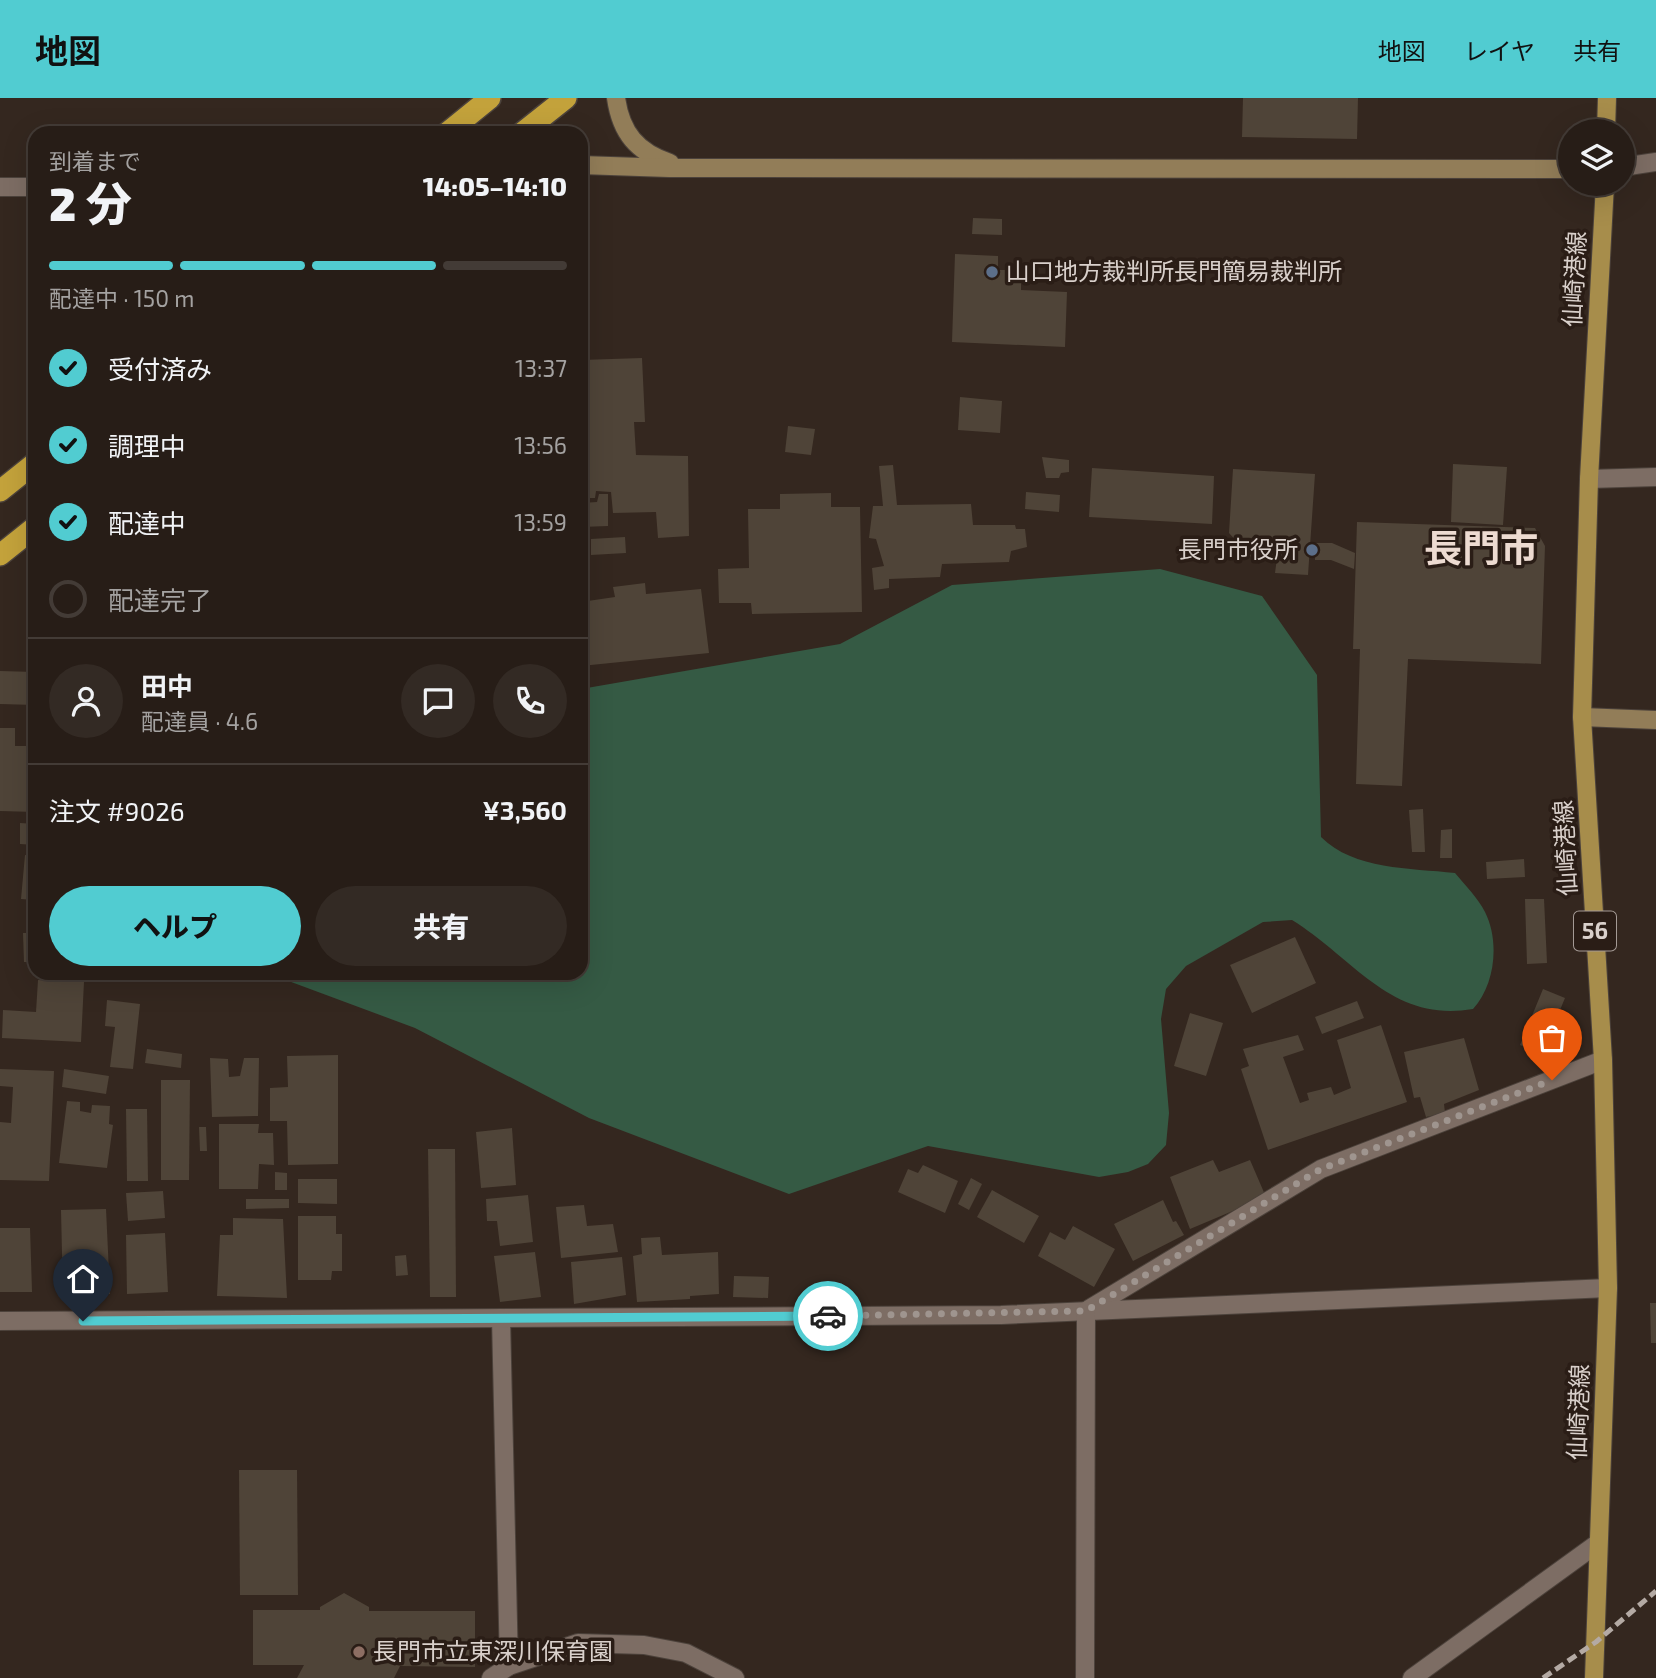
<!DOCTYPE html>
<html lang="ja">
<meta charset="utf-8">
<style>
:root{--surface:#271d17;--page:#332a24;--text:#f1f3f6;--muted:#a4a2a1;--line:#433b36;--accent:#51ccd1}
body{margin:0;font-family:"Exo 2","Noto Sans JP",sans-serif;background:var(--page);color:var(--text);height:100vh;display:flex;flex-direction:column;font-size:26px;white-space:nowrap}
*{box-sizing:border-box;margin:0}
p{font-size:23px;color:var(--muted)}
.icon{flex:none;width:38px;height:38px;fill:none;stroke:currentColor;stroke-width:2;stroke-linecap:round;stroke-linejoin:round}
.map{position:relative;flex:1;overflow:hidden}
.side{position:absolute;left:28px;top:28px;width:560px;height:854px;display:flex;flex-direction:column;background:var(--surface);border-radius:21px;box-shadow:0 7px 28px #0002,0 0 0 2px var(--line)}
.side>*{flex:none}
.fabs{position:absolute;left:1558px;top:21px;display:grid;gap:14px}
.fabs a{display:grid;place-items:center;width:77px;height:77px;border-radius:50%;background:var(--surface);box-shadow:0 7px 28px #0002,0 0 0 2px var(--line);font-size:35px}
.pin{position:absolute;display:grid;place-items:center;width:60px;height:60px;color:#fff;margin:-72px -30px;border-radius:50% 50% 50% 0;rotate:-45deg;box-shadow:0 0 7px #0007}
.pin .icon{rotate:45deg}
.courier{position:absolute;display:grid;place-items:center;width:70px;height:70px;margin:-35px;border:5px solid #51ccd1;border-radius:50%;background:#fff;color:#222;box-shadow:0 2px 9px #0007}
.summary em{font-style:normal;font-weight:800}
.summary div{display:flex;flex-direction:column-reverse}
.summary{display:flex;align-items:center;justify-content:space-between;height:119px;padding:0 21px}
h1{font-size:46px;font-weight:800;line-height:52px}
.bar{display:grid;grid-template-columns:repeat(4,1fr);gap:10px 7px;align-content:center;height:84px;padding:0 21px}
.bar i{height:9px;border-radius:5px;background:var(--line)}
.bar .on{background:var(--accent)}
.bar p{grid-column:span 4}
.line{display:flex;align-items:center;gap:18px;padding:0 21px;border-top:2px solid var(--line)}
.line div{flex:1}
.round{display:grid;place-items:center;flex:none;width:74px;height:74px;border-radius:37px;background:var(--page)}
ol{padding:0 21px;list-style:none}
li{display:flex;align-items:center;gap:21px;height:77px}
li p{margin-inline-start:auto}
li .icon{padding:7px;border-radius:50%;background:var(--accent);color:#111;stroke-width:4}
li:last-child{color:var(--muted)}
li i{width:38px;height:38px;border:4px solid var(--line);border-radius:50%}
.primary-button{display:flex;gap:14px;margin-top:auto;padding:14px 21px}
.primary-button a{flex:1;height:80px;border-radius:42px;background:var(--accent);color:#111;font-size:28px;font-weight:800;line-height:80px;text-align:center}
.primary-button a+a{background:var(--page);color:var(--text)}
header{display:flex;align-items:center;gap:42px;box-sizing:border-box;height:98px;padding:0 35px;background:var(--accent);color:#111}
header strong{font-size:33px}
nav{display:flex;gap:38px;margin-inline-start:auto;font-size:24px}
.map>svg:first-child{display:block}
.forest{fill:#355a44}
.building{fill:#4f4438}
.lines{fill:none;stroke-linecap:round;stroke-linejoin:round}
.street-casing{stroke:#4c423b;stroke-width:20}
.secondary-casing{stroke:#4c423b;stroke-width:20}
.primary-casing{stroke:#4c423b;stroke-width:20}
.highway-casing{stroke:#4c423b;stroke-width:24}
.street{stroke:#7d6d64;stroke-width:18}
.secondary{stroke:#927d58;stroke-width:18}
.primary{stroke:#a78d4b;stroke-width:18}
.highway{stroke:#c3a23b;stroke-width:21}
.rail{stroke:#b4aaa4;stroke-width:5;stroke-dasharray:10 5;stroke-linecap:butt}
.done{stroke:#9f958f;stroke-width:7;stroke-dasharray:0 12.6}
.route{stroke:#51ccd1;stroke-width:9}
.service-dot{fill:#5c6f8a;stroke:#2a1d16;stroke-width:2.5}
.education-dot{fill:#8d6e63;stroke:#2a1d16;stroke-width:2.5}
.labels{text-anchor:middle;stroke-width:7;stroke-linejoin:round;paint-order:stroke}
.shield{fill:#2a1d16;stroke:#a49a95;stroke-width:2}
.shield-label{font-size:23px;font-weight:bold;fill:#d9d0cb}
.poi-label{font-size:24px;fill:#d9d0cb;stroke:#2a1d16;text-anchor:start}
.street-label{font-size:24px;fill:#d9d0cb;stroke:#2a1d16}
.town-label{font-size:38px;font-weight:bold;fill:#eddbd1;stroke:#2a1d16}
</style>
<header>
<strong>地図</strong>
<nav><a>地図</a><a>レイヤ</a><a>共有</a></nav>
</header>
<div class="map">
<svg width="1656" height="1580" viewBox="0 0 1656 1580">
<rect width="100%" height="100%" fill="#34271f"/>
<!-- forest -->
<path class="forest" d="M1160 471 1262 498 1317 577 1321 739C1354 772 1410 770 1455 775 1465 787 1478 800 1485 814 1500 844 1495 887 1473 911 1391 925 1355 861 1292 822L1263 824 1186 868 1166 891 1161 921 1169 1015 1166 1047 1148 1066 1128 1074 1099 1079 928 1048 789 1096 589 1020 415 930 267 875H581V591L840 546 952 487Z"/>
<!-- building -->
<g class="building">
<path d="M1243 0H1358L1357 41 1242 39Z"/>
<path d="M973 120 1002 121V137L972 136Z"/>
<path d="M955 156 998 158V172H1021V192L1067 194 1065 249 952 244Z"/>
<path d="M642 260 645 324H634L636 357 688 358 689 438 658 440 656 414 613 415 611 394 596 393 595 400H581V262Z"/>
<path d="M960 299 1002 303 1000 335 958 332Z"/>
<path d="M788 328 815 331 811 357 785 354Z"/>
<path d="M1042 359 1069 362V374L1061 375 1059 380H1046Z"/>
<path d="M1453 366 1507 369 1503 427 1451 424Z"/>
<path d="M893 367 897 407 971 406 973 427H1015L1016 431H1025L1027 449 1011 453 1009 464 942 466 940 479 889 481V490L874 492 872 470 884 468 876 441 869 440 873 408H883L879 368Z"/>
<path d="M1092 370 1214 378 1212 426 1089 419Z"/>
<path d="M1233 371 1315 376 1308 477 1275 475 1277 460 1251 459 1229 435Z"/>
<path d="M1026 394 1060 397 1059 414 1025 411Z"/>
<path d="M831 395V409H860L862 514 752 516 751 505H719L718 471 749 470 748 411H780V396Z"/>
<path d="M599 396H608V428L581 429V405L597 404Z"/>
<path d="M1357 424 1535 430 1545 448 1541 566 1408 561 1402 688 1356 686 1360 551H1353Z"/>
<path d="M625 439 626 455 591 457V441Z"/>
<path d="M1315 445H1332L1355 455 1354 471 1331 462H1315Z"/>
<path d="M645 485 646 496 701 491 709 555 581 568V504L615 499 613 489Z"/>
<path d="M0 573 35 574V607L0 606Z"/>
<path d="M0 630H15V648H35V714L0 713Z"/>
<path d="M1423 711 1425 754H1412L1409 712Z"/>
<path d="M20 725 35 726V747L20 746Z"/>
<path d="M1452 731V760H1440L1441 732Z"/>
<path d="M25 757 35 758V802L21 801Z"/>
<path d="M1524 761 1525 779 1487 781 1486 764Z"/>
<path d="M1525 801H1544L1547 865 1527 866Z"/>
<path d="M23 835H35V864H24Z"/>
<path d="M1295 839 1316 885 1252 915 1230 867Z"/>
<path d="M38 882 84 884 81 944 2 940 3 912 36 914Z"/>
<path d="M1543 891 1565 900 1550 936 1543 934 1534 953 1520 947Z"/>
<path d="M107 902 140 906 133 971 110 969 115 929 105 928Z"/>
<path d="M1357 903 1364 920 1322 936 1315 919Z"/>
<path d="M1190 915 1223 925 1206 978 1174 968Z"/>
<path d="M1381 927 1407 1004 1268 1052 1241 971 1249 968 1243 951 1298 937 1304 952 1283 959 1300 1005 1309 1002 1307 995 1331 989 1334 997 1351 990 1337 942Z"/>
<path d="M1464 940 1479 992 1444 1006 1445 1015 1426 1019 1420 999 1414 1000 1404 954Z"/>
<path d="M147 951 182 956 181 970 145 965Z"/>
<path d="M338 957V1066L288 1067 287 1023H270V990L288 989 287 958Z"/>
<path d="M210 960 228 961 229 979 240 978 244 960H259L258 1018 212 1019Z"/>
<path d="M0 971 54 973 49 1083 0 1082V1024L11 1025 13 989 0 988Z"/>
<path d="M64 971 109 978 106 996 62 989Z"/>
<path d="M161 982H190L189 1082H161Z"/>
<path d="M67 1003 80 1004V1013L91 1015 92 1007 110 1008 109 1026 113 1027 107 1070 59 1065Z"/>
<path d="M126 1011H147L148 1083H127Z"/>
<path d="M219 1026H259L258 1035H273L274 1067 259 1066 258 1091H219Z"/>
<path d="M199 1029H206L207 1053H200Z"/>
<path d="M512 1030 516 1087 481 1090 476 1034Z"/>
<path d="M428 1051H455L456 1199H430Z"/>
<path d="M1213 1062 1219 1074 1250 1062 1266 1099 1190 1131 1170 1079Z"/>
<path d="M923 1067 958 1083 945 1115 898 1094 908 1071 918 1075Z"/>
<path d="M275 1074 287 1075V1092H275Z"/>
<path d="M971 1080 982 1086 969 1112 958 1106Z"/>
<path d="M298 1081H337V1106L298 1105Z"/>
<path d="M992 1092 1039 1118 1024 1145 977 1119Z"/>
<path d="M163 1093 165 1120 128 1123 126 1095Z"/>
<path d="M528 1097 533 1144 500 1148 497 1123H487L486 1101Z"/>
<path d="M246 1101H289V1110L246 1111Z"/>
<path d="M1163 1102 1173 1124 1176 1123 1184 1137 1133 1163 1114 1126Z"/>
<path d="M584 1107 587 1128 613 1126 618 1154 561 1160 556 1109Z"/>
<path d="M106 1111 110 1196 63 1198 61 1112Z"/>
<path d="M298 1118H336V1136H342V1173H332L331 1182H298Z"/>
<path d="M233 1120 283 1121 287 1200 217 1198 220 1137H233Z"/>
<path d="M1073 1128 1115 1151 1094 1189 1038 1158 1050 1134 1065 1142Z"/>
<path d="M0 1130H30L32 1194H0Z"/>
<path d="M165 1135 168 1194 127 1196 126 1137Z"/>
<path d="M660 1139 662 1157 718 1154 719 1196 690 1198V1201L637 1204 633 1158 642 1156 641 1140Z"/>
<path d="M535 1154 541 1199 500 1204 494 1158Z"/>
<path d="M406 1157 408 1177 396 1178 395 1158Z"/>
<path d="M622 1159 626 1197 574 1206 571 1164Z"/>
<path d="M734 1178 769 1179 768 1200 733 1199Z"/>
<path d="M1650 1205H1656V1245H1651Z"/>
<path d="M239 1372H297L298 1497H240Z"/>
<path d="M344 1495 369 1509V1513H475V1569L400 1568 394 1580H297L304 1567H253V1512H320V1509Z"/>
</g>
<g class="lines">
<!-- street casing -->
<g class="street-casing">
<g id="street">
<path d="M1622 69 1656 64"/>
<path d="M0 89H35"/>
<path d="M1589 381 1656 379"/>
<path d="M1089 1211 1321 1071 1603 962"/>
<path d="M501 1220 509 1568 578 1545 644 1547 686 1555 735 1580"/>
<path d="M0 1223 1001 1217 1608 1190"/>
<path d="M491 1580 509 1568"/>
<path d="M1085 1580 1086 1213"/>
<path d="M1412 1580 1598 1445"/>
</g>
</g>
<!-- secondary casing -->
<g class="secondary-casing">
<g id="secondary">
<path d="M616 0C621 35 637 54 670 65"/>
<path d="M581 67 669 70 1570 71"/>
<path d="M1582 619 1656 622"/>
</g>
</g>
<!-- primary casing -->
<g class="primary-casing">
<g id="primary">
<path d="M1606 33 1607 0"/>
<path d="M1594 1580 1608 1190 1603 962 1582 619 1589 381 1605 86"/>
</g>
</g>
<!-- highway casing -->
<g class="highway-casing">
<g id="highway">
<path d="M447 35 490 0"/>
<path d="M522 35 566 0"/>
<path d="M0 393 35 365"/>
<path d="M0 457 35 429"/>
</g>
</g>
<!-- street -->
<use href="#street" class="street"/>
<!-- secondary -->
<use href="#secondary" class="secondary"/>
<!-- primary -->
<use href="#primary" class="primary"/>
<!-- highway -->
<use href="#highway" class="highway"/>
<!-- rail -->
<path class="rail" d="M1543 1580 1596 1544 1656 1493"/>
</g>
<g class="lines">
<!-- done -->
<path class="done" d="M828 1218 1086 1213 1321 1071 1552 982"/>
<!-- route -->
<path class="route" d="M83 1223 828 1218"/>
</g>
<!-- markers -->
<g class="service-dot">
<circle cx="992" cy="174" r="7"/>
<circle cx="1312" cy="452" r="7"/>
</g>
<circle class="education-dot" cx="359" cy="1554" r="7"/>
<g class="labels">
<!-- shield labels -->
<rect class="shield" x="1574" y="813.5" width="42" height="39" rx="5"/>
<g class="shield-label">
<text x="1595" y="841">56</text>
</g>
<!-- poi labels -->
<g class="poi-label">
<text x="1006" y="182">山口地方裁判所長門簡易裁判所</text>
<text x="1298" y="460" text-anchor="end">長門市役所</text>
<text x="373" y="1562">長門市立東深川保育園</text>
</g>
<!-- street labels -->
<g class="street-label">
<text transform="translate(1575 181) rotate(-87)" y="8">仙崎港線</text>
<text transform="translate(1566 750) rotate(-93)" y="8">仙崎港線</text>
<text transform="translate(1579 1314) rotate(-88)" y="8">仙崎港線</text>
</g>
<!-- town labels -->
<g class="town-label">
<text x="1481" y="464">長門市</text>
</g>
</g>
</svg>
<div class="fabs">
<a><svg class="icon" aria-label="layers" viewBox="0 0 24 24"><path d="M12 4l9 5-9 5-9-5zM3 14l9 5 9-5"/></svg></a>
</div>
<div class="pin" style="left:1552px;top:982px;background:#ea580c"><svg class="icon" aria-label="bag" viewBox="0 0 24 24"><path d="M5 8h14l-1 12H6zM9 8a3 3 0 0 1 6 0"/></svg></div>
<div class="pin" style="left:83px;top:1223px;background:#1f2937"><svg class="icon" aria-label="home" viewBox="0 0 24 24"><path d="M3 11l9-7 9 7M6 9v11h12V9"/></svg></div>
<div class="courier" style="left:828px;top:1218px"><svg class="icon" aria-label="car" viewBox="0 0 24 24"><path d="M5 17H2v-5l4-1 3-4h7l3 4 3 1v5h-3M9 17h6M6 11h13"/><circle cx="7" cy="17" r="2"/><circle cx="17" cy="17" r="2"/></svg></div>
<section class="side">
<div class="summary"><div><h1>2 分</h1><p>到着まで</p></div><em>14:05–14:10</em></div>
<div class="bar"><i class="on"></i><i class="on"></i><i class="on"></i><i></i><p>配達中 · 150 m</p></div>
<ol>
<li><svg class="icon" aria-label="check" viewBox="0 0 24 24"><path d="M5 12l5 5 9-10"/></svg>受付済み<p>13:37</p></li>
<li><svg class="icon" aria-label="check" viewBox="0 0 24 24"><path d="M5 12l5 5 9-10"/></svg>調理中<p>13:56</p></li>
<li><svg class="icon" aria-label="check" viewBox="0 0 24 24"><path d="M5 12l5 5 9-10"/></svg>配達中<p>13:59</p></li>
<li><i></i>配達完了</li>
</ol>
<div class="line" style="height:126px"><a class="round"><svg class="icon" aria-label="person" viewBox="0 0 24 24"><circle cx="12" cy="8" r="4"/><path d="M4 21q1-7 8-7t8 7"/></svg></a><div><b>田中</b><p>配達員 · 4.6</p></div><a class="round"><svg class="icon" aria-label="chat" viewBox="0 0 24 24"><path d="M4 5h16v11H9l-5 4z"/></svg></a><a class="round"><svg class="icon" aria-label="phone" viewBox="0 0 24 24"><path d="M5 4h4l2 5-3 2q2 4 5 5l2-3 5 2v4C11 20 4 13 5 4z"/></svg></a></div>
<div class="line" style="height:91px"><div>注文 #9026</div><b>¥3,560</b></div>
<div class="primary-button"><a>ヘルプ</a><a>共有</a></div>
</section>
</div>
